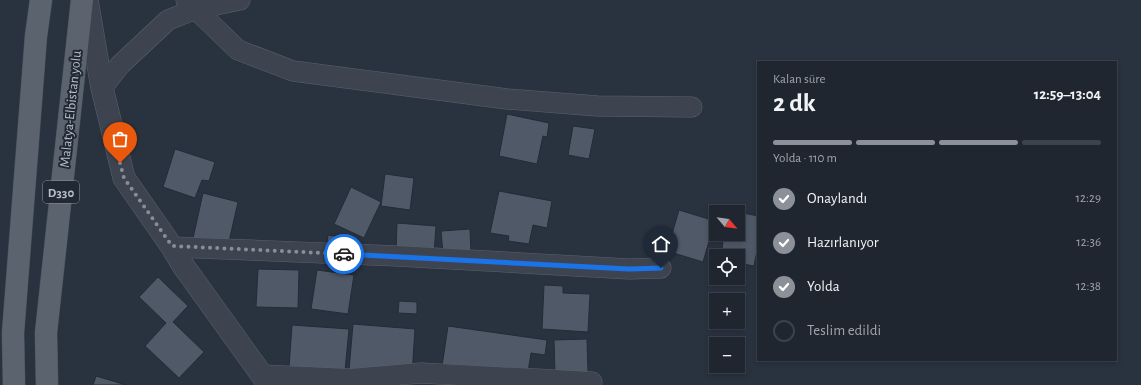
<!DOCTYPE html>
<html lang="tr">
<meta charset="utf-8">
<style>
:root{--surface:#1f262f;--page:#272e37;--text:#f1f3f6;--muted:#a1a5aa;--line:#3c434b;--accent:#8c9099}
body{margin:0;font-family:"Alegreya Sans",sans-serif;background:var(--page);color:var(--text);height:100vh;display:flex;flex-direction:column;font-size:15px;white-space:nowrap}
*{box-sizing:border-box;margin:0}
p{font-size:13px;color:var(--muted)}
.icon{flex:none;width:22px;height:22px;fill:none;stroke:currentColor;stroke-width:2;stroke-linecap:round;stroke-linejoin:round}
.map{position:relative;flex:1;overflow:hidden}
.drawer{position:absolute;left:757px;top:61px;width:360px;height:300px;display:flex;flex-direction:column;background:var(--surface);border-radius:0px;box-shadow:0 2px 6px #0003,0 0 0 1px var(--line)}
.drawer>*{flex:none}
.needle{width:26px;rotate:119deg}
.tools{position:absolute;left:709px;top:205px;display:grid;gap:8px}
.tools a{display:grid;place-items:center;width:36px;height:36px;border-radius:0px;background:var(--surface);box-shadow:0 2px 6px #0003,0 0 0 1px var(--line);font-size:20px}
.pin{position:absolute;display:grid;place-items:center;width:34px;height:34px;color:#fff;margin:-41px -17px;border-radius:50% 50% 50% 0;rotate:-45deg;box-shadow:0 0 4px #0007}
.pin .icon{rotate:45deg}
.courier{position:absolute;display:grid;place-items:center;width:40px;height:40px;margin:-20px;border:3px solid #1a73e8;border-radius:50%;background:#fff;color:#222;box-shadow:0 1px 5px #0007}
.headline em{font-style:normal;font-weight:700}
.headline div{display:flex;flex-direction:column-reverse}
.headline{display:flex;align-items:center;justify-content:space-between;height:68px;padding:0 16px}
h1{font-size:26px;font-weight:700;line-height:30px}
.bar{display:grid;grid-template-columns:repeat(4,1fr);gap:6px 4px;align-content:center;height:48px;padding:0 16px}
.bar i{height:5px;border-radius:3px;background:var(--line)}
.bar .selected{background:var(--accent)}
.bar p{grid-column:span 4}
ol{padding:0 16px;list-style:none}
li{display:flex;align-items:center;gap:12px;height:44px}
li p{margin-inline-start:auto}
li .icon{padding:4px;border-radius:50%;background:var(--accent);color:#fff;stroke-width:4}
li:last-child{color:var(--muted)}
li i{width:22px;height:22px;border:2px solid var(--line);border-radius:50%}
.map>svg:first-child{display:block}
.building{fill:#4f5967;stroke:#232b36}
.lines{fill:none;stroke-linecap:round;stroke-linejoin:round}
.minor-casing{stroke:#5a626c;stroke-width:21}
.tertiary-casing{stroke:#5a626c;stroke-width:23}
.primary-casing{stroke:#464d58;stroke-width:23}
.minor{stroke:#3d444f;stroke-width:20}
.tertiary{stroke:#3d444f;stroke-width:22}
.primary{stroke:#5b636f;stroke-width:22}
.done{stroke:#878e99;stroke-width:4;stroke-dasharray:0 7.2}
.route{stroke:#1a73e8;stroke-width:5}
.labels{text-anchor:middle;stroke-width:4;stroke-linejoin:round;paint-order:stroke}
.shield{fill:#212934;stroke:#8b929c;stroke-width:1}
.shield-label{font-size:13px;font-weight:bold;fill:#b9bfc9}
.street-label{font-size:14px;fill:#b9bfc9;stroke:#212934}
</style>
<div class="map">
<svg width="1141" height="385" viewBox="0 0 1141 385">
<rect width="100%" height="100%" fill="#29323f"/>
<!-- building -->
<g class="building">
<path d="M507 114 549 123 547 137 543 136 537 164 499 156Z"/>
<path d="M573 126 595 129 589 159 568 155Z"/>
<path d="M175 149 215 162 209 181 202 180 195 198 163 187Z"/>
<path d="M385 174 414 178 410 210 381 206Z"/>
<path d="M351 187 381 202 364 238 334 224Z"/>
<path d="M499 191 552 201 547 228 533 225 529 244 508 241 509 236 490 233Z"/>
<path d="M203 193 238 202 228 246 193 238Z"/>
<path d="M679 210 715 221 703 262 667 251Z"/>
<path d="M738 212 758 216V251H757L754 266 738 263V256H721L724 234H738Z"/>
<path d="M397 223 436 226 434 254 396 252Z"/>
<path d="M470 229 471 253 443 254 441 231Z"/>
<path d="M328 235 348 238 346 252 326 250Z"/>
<path d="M258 269 299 270 298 308 256 307Z"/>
<path d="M317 270 354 275 348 314 311 309Z"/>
<path d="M158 277 188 306 173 322 204 352 179 378 145 346 166 323 139 297Z"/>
<path d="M544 285 563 286V293L590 294 588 332 542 329Z"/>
<path d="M399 301 417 302V314L398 313Z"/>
<path d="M353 324 415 329 412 375 349 370Z"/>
<path d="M292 325 349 329 345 371 289 367Z"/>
<path d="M448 326 547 340 545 355 531 353 527 379 442 366Z"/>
<path d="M587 339 588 373 555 374 554 340Z"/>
<path d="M96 376 126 385H93Z"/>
</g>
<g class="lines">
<!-- minor casing -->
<g class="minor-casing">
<g id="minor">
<path d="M186 0 238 50 293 71 507 99 597 106 692 107"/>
<path d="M102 88 120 65 168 20 196 9 240 0"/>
<path d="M172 247 397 256 629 269 661 268"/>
<path d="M262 375 350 379 421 373 592 382"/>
</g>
</g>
<!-- tertiary casing -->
<g class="tertiary-casing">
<path id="tertiary" d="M87 0 102 88 124 178 172 247 182 264 269 385"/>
</g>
<!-- primary casing -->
<g class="primary-casing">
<g id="primary">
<path d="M14 385 13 333 36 36 41 0"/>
<path d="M47 385 46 333 82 0"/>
</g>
</g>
<!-- minor -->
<use href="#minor" class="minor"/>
<!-- tertiary -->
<use href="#tertiary" class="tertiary"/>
<!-- primary -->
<use href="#primary" class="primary"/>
</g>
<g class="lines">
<!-- done -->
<path class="done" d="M120 163 124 178 172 246 344 254"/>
<!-- route -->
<path class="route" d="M344 254 629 269 661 268"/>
</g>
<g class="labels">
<!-- shield labels -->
<rect class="shield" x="43" y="181" width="36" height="22" rx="3"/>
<g class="shield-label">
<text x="61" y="197">D330</text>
</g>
<!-- street labels -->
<g class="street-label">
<text transform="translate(70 109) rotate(-84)" y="5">Malatya-Elbistan yolu</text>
</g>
</g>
</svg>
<div class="tools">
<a><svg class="needle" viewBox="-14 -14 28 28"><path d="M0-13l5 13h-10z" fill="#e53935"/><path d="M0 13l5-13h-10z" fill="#a1a5aa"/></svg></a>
<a><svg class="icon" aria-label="locate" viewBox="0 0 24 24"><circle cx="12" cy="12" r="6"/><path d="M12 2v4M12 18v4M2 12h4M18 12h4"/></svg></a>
<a>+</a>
<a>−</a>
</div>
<div class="pin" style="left:120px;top:163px;background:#ea580c"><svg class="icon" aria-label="bag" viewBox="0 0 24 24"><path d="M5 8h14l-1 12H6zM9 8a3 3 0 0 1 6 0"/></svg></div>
<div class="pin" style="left:661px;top:268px;background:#1f2937"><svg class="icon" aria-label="home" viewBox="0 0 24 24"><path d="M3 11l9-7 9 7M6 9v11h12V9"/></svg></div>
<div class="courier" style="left:344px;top:254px"><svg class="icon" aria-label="car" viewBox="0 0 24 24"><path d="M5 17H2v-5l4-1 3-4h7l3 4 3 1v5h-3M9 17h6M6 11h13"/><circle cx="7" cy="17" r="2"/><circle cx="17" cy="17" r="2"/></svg></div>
<section class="drawer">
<div class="headline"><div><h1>2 dk</h1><p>Kalan süre</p></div><em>12:59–13:04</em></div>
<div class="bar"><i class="selected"></i><i class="selected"></i><i class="selected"></i><i></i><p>Yolda · 110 m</p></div>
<ol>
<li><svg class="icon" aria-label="check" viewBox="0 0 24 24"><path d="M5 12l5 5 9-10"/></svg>Onaylandı<p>12:29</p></li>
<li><svg class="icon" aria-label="check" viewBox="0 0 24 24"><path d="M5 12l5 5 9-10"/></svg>Hazırlanıyor<p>12:36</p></li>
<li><svg class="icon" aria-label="check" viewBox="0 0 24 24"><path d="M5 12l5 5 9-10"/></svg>Yolda<p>12:38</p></li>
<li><i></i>Teslim edildi</li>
</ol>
</section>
</div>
